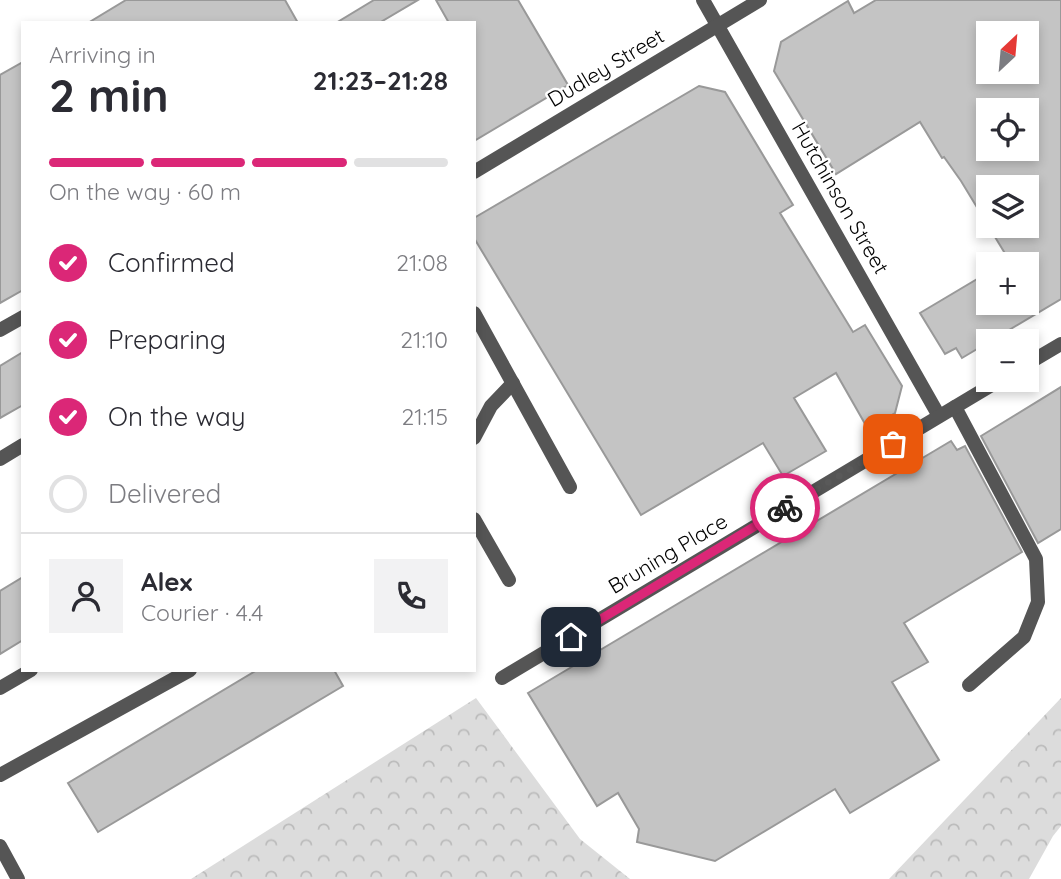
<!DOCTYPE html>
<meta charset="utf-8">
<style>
:root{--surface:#fff;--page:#f2f2f3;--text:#2b2b33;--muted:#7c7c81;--line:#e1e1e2;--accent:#db2777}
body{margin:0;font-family:Quicksand,sans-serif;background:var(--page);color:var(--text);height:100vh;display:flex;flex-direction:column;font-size:26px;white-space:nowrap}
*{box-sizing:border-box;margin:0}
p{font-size:23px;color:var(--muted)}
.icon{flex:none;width:38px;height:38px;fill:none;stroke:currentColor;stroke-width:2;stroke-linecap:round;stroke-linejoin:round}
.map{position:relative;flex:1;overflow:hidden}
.panel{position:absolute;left:21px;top:21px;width:455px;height:651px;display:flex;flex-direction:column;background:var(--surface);border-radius:0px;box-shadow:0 4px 10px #0003}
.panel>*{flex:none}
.needle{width:46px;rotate:26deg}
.tools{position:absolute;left:976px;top:21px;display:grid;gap:14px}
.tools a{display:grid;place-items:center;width:63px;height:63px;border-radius:0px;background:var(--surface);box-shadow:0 4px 10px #0003;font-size:35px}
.pin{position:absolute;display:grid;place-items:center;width:60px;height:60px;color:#fff;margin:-30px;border-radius:14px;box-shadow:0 4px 10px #0006}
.courier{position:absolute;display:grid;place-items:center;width:70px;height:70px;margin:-35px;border:5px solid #db2777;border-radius:50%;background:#fff;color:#222;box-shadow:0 2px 9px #0007}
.summary em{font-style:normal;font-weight:700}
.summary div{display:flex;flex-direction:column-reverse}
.summary{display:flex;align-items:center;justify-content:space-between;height:119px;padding:0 28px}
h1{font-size:46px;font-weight:700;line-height:52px}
.bar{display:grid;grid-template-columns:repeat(4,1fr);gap:10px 7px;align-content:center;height:84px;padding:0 28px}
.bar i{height:9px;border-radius:5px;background:var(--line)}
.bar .selected{background:var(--accent)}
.bar p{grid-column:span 4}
.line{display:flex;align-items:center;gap:18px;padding:0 28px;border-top:2px solid var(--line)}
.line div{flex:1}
.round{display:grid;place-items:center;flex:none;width:74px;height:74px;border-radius:0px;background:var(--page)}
ol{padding:0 28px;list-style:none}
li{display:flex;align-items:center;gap:21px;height:77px}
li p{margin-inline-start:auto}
li .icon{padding:7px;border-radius:50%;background:var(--accent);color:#fff;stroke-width:4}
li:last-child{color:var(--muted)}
li i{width:38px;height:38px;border:4px solid var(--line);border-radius:50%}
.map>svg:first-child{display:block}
.forest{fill:url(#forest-crowns)}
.building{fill:#c4c4c4;stroke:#999;stroke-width:2;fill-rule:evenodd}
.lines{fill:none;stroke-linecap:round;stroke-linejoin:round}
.service{stroke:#555;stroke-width:14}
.minor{stroke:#555;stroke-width:14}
.done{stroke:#595959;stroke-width:7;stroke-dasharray:0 12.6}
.route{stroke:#db2777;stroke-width:9}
.labels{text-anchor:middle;stroke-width:5;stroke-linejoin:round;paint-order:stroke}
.street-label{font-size:21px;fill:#000;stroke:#fff}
</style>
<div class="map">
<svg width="1061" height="879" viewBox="0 0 1061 879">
<defs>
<pattern id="forest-crowns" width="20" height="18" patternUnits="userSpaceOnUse" patternTransform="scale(1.75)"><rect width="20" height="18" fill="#dcdcdc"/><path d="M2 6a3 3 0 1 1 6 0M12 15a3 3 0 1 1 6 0" fill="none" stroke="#bbb"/></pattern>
</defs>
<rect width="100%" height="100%" fill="#fff"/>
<!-- forest -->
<g class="forest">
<path d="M476 698 580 839 630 879H191Z"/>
<path d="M1061 698V826L1053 836 1029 879H889Z"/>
</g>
<!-- building -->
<g class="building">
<path d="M126 0H285L298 23H88Z"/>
<path d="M374 0H418L379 23H336Z"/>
<path d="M436 0H518L568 85 474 141V23H449Z"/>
<path d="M876 0H1061V299L962 358 956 348 945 354 920 313 989 272V303H1027V264H1002L1009 260 961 181 944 157 942 158 920 122 836 174 774 71 781 42 848 1 854 13ZM989 33H1027V72H989ZM989 110H1027V149H989ZM989 187H1027V226H989Z"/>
<path d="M23 62V290L0 303V75Z"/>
<path d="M699 86 725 92 793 205 780 213 853 332 865 325 902 386 895 413 868 429 836 373 794 398 826 451 783 476 763 443 641 515 474 238V218Z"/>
<path d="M23 352V405L0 418V366Z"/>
<path d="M1061 387V529L1038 543 981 436Z"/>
<path d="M951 441 957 450 965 446 1022 552 904 623 928 662 892 682 939 760 850 813 835 789 715 861 637 842 639 829 618 793 597 806 528 693Z"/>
<path d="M23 577V640L0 654V591Z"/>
<path d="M257 670H334L343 686 98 832 68 783Z"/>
</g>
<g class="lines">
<!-- service -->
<g class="service">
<path d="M474 313 570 487"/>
<path d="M0 330 23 317"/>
<path d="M955 407 1036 559 1038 602 1024 637 969 685"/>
<path d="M474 438 491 406 513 383"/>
<path d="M474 519 509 580"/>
<path d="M0 688 31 670"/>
<path d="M0 775 190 670"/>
<path d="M0 846 18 879"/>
</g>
<!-- minor -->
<g class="minor">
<path d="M703 0 939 416"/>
<path d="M474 172 760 0"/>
<path d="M1027 364 1061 344"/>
<path d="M0 459 23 445"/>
<path d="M502 678 1000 380"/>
</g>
</g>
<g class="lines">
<!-- done -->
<path class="done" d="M785 508 893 444"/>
<!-- route -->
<path class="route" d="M571 637 785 508"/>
</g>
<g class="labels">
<!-- street labels -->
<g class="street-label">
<text transform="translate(606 68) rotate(-31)" y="7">Dudley Street</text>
<text transform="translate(840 198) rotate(60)" y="7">Hutchinson Street</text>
<text transform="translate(668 554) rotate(-31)" y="7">Bruning Place</text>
</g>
</g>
</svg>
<div class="tools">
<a><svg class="needle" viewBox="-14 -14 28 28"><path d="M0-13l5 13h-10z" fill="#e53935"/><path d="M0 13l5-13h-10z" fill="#7c7c81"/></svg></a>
<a><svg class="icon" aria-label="locate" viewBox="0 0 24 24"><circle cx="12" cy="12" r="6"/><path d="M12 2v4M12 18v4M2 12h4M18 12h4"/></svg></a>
<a><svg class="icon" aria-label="layers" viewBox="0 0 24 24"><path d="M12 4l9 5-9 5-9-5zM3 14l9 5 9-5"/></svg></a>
<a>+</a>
<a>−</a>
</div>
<div class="pin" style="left:893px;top:444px;background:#ea580c"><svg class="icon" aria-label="bag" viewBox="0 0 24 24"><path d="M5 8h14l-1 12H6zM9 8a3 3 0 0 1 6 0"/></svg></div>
<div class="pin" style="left:571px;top:637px;background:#1f2937"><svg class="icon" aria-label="home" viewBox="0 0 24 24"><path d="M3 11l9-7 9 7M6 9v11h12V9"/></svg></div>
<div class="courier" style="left:785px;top:508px"><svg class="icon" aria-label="bike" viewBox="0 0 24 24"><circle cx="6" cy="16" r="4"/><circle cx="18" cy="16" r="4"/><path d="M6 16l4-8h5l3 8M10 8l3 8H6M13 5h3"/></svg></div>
<section class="panel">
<div class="summary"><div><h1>2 min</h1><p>Arriving in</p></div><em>21:23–21:28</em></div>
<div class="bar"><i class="selected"></i><i class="selected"></i><i class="selected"></i><i></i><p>On the way · 60 m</p></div>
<ol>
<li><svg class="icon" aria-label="check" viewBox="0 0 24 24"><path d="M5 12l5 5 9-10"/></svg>Confirmed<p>21:08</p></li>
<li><svg class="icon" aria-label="check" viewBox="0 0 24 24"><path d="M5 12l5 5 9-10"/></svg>Preparing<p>21:10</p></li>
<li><svg class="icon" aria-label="check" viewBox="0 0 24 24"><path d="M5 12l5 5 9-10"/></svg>On the way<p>21:15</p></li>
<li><i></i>Delivered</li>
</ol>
<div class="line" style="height:126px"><a class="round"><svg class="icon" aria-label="person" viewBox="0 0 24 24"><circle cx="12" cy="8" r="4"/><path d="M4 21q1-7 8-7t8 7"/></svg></a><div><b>Alex</b><p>Courier · 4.4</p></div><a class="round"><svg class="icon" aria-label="phone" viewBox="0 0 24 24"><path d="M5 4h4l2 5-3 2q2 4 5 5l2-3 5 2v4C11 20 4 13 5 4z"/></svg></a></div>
</section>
</div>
